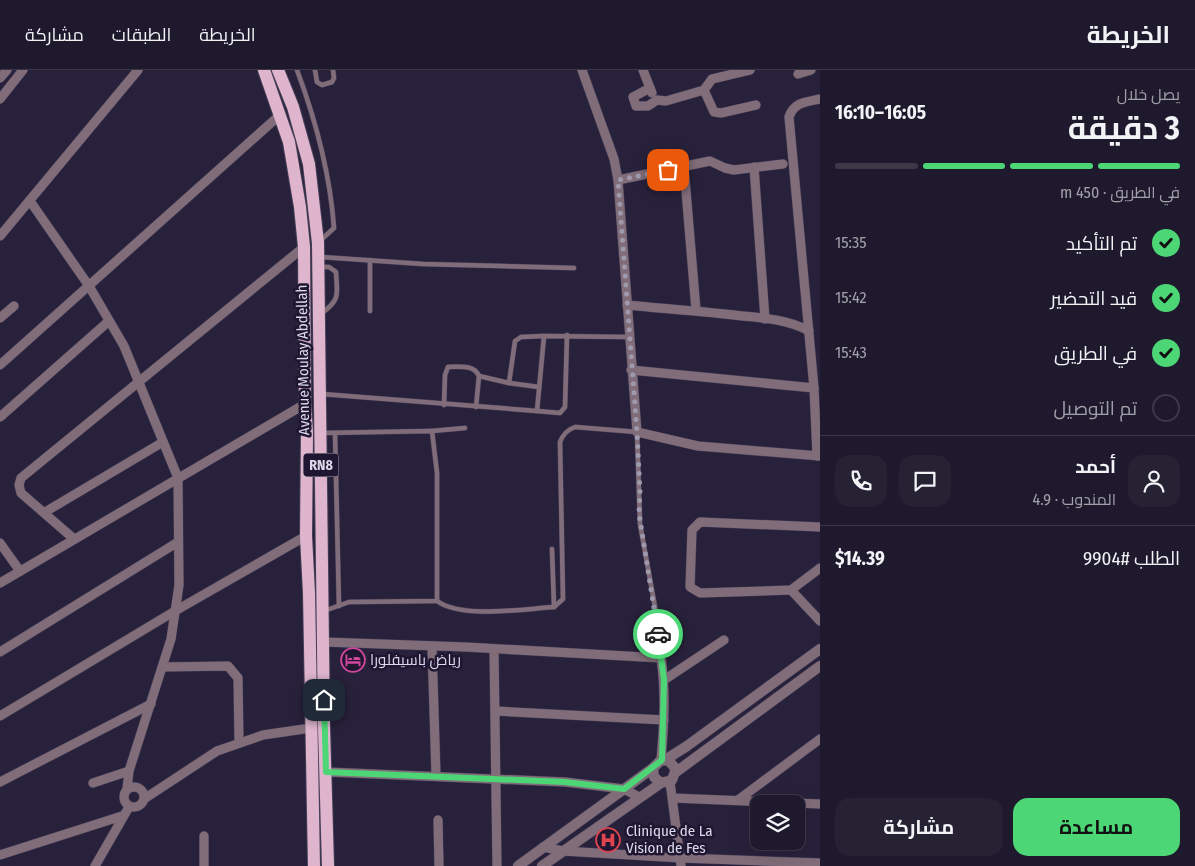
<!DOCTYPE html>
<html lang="ar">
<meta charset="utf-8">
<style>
:root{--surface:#1e192c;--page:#262234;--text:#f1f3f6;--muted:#a1a0a9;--line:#3c3848;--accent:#4cd676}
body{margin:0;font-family:"Fira Sans Condensed",Cairo,sans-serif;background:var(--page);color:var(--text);direction:rtl;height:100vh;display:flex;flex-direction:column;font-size:19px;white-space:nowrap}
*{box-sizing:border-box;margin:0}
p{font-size:16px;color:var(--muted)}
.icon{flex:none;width:28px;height:28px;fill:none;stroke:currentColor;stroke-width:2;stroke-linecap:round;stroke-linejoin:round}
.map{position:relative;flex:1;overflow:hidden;direction:ltr}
.sheet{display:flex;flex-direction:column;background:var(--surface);width:375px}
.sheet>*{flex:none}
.controls{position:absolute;left:750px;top:725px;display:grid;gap:10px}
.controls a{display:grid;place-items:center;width:55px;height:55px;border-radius:10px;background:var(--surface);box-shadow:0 5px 20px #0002,0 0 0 1px var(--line);font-size:25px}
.pin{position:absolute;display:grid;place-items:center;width:42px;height:42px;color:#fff;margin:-21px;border-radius:10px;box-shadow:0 2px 8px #0006}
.courier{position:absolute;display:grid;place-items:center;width:50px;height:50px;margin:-25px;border:4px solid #4cd676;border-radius:50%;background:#fff;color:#222;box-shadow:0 1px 6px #0007}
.headline em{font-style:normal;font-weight:700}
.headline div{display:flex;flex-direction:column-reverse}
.headline{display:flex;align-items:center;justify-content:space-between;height:85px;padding:0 15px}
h1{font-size:32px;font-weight:700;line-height:38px}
.bar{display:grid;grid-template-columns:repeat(4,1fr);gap:8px 5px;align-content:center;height:60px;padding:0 15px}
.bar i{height:6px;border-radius:4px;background:var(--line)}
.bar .current{background:var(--accent)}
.bar p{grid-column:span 4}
.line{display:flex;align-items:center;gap:12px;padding:0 15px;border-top:1px solid var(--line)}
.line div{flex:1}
.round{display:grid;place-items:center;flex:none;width:52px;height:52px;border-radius:15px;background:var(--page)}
ol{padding:0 15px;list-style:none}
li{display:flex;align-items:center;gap:15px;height:55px}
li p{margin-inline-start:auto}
li .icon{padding:5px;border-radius:50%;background:var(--accent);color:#111;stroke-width:4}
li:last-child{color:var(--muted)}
li i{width:28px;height:28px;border:2px solid var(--line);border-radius:50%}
.action{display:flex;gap:10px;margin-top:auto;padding:10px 15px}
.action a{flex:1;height:58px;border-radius:15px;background:var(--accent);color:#111;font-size:20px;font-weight:700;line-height:58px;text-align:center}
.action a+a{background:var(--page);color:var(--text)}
header{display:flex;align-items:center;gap:30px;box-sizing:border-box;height:70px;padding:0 25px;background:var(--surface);border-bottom:1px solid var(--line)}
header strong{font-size:24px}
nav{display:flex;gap:28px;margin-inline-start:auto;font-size:18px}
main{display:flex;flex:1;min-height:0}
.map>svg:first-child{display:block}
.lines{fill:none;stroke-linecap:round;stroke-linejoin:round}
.service-casing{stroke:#453e57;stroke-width:5.5}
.minor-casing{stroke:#453e57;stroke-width:10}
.tertiary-casing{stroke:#453e57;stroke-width:11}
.primary-casing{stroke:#453e57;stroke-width:14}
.service{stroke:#816d79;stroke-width:4.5}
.minor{stroke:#816d79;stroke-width:9}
.tertiary{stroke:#816d79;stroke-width:10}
.primary{stroke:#deb5cc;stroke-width:12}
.done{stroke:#9e99ad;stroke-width:5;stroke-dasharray:0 9}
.route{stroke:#4cd676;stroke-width:6}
.labels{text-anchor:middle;stroke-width:5;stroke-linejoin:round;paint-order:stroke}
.shield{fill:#1f1731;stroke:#a49fb3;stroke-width:1}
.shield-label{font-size:14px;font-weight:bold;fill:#ddd9eb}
.street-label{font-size:15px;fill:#ddd9eb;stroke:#1f1731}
.poi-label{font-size:15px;fill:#ddd9eb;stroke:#1f1731;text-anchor:start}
</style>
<header>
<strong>الخريطة</strong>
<nav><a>الخريطة</a><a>الطبقات</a><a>مشاركة</a></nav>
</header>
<main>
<section class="sheet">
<div class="headline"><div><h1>3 دقيقة</h1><p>يصل خلال</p></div><em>16:05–16:10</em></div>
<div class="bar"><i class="current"></i><i class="current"></i><i class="current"></i><i></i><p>في الطريق · 450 m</p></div>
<ol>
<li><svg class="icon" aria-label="check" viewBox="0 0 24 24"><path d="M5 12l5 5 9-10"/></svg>تم التأكيد<p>15:35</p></li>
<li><svg class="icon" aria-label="check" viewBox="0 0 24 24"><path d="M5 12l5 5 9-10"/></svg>قيد التحضير<p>15:42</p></li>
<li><svg class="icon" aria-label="check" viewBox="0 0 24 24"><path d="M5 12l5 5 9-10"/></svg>في الطريق<p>15:43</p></li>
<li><i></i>تم التوصيل</li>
</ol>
<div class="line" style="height:90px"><a class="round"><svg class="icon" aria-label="person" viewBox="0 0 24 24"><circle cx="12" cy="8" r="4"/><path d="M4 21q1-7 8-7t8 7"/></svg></a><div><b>أحمد</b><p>المندوب · 4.9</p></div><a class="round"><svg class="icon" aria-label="chat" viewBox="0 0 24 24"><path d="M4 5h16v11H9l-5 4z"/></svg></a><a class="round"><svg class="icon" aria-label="phone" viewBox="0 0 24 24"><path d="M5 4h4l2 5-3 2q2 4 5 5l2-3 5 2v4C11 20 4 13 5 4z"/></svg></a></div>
<div class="line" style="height:65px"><div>الطلب #9904</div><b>$14.39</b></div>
<div class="action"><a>مساعدة</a><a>مشاركة</a></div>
</section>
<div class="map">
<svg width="820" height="796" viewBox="0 0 820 796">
<rect width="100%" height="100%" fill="#28213b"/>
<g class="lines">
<!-- service casing -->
<g class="service-casing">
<g id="service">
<path d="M297 0C316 51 330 103 334 158L321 170"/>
<path d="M315 0 317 12 322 15 332 12 334 8 333 0"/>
<path d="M321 187 423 194 574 198"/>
<path d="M318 197H329L336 202C337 224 341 229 322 243"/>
<path d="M370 241V190"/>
<path d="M509 313 539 317"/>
<path d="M322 324 537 341 544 266 629 267"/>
<path d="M444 335 445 305 448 297C459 297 474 294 479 306L509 313 515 271 521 267 544 266"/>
<path d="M476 337 479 306"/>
<path d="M537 341 560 343 565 337 567 265"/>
<path d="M432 361 465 358"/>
<path d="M322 363 432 361 437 403V531L349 532 324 541"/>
<path d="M335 363 339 536"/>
<path d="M552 479 554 537"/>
<path d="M437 531C462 549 522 539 554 537L563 529 560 372C563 364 567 360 575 357L637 362 640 454 655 537 661 588"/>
</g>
</g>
<!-- minor casing -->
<g class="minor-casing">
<g id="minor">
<path d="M582 0 614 89 618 110 637 362 698 376 820 386"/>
<path d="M643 0 652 23"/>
<path d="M798 4 811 0"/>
<path d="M0 8 7 0"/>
<path d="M650 18 633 27 636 36H648L657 30 666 31 704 20 712 9 750 0"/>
<path d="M704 20 714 42 721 43 756 35"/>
<path d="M0 29 23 0"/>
<path d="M684 97 696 240"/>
<path d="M754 97 765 249"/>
<path d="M618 110 710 91 725 98 734 100 783 94"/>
<path d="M30 131 89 216 124 276 178 408 179 515 171 569 129 701 127 719"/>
<path d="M0 166 138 0"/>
<path d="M627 235C665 239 704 241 742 246 765 248 789 250 809 261"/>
<path d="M0 248 14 236"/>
<path d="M0 295 281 44"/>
<path d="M631 300 814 318"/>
<path d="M0 347 109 251"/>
<path d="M817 386 814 318 789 47C794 32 806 32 820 29"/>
<path d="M45 442 163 372"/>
<path d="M820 457 700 452 692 460 690 517 700 523 791 520 820 498"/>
<path d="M74 469 21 423 19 415 21 408 304 177"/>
<path d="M0 473 20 501"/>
<path d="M0 513 305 334"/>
<path d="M791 520 820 551"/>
<path d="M324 572 466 577 661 588C666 622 664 656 661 690"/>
<path d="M432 577 436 705"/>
<path d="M494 579 497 796"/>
<path d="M0 582 178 472"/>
<path d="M163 597 228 596 238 608 239 672"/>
<path d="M664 610 724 570"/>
<path d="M495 641 664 650"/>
<path d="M0 646 175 541 306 466"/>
<path d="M327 702 565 712 624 719 639 727"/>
<path d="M0 712 151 634"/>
<path d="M670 712 681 796"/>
<path d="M93 713 129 701"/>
<circle cx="134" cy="727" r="10"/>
<path d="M673 728 820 734"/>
<path d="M144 729 217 681 263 665 311 658"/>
<path d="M738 730 820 669"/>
<path d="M438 750 439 796"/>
<path d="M543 777 563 781 681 788 820 793"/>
<path d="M0 785 122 746"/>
<path d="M95 796 129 737"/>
<path d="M204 796V766"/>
</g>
</g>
<!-- tertiary casing -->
<g class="tertiary-casing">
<g id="tertiary">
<path d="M665 690 687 676 820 579"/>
<path d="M676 702 820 596"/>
<path d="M518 796 653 698"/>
<path d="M542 796 661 713 672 710 676 699 668 690 660 691 653 698 654 707 661 713"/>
</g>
</g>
<!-- primary casing -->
<g class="primary-casing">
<g id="primary">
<path d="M264 0 289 72 300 137 304 177 305 334 307 362 306 466 309 523 314 796"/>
<path d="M278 0 293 37 309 94 318 173 324 657 328 796"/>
</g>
</g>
<!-- service -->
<use href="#service" class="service"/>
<!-- minor -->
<use href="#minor" class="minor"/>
<!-- tertiary -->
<use href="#tertiary" class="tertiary"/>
<!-- primary -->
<use href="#primary" class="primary"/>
</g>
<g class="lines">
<!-- done -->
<path class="done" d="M658 564 639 443 640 422 637 362 618 110 668 100"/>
<!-- route -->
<path class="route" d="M324 630 326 702 565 712 624 719 662 690 664 610 658 564"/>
</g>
<!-- icons -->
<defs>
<g id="hotel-ring" transform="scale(1.25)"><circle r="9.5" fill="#1f1731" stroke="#d1479c" stroke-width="1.5"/><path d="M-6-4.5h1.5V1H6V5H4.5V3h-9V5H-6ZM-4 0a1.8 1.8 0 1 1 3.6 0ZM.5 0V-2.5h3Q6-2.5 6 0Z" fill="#d1479c"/></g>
<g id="hospital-ring" transform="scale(1.25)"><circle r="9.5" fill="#1f1731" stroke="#e0444e" stroke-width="1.5"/><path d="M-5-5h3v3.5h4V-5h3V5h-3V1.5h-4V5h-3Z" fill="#e0444e"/></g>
</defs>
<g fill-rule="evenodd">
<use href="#hotel-ring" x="353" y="590"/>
<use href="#hospital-ring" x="608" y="770"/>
</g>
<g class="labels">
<!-- shield labels -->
<rect class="shield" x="303.5" y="383.5" width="35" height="23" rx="4"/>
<g class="shield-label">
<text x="321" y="400">RN8</text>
</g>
<!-- street labels -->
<g class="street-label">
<text transform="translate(303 290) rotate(-91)" y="5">Avenue Moulay Abdellah</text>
</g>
<!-- poi labels -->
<g class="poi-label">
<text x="370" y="595">رياض باسيفلورا</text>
<text x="626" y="766">Clinique de La<tspan x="626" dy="17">Vision de Fes</tspan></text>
</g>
</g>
</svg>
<div class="controls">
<a><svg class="icon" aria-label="layers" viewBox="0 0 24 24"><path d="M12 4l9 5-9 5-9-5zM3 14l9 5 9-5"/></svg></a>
</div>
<div class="pin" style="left:668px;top:100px;background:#ea580c"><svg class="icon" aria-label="bag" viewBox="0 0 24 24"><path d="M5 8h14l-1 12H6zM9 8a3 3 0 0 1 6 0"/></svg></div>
<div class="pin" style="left:324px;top:630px;background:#1f2937"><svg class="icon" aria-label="home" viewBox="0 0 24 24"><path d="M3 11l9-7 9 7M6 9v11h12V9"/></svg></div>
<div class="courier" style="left:658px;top:564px"><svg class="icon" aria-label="car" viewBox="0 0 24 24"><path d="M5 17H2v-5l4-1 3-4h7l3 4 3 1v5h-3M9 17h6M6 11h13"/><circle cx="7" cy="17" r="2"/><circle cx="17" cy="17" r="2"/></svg></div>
</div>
</main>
